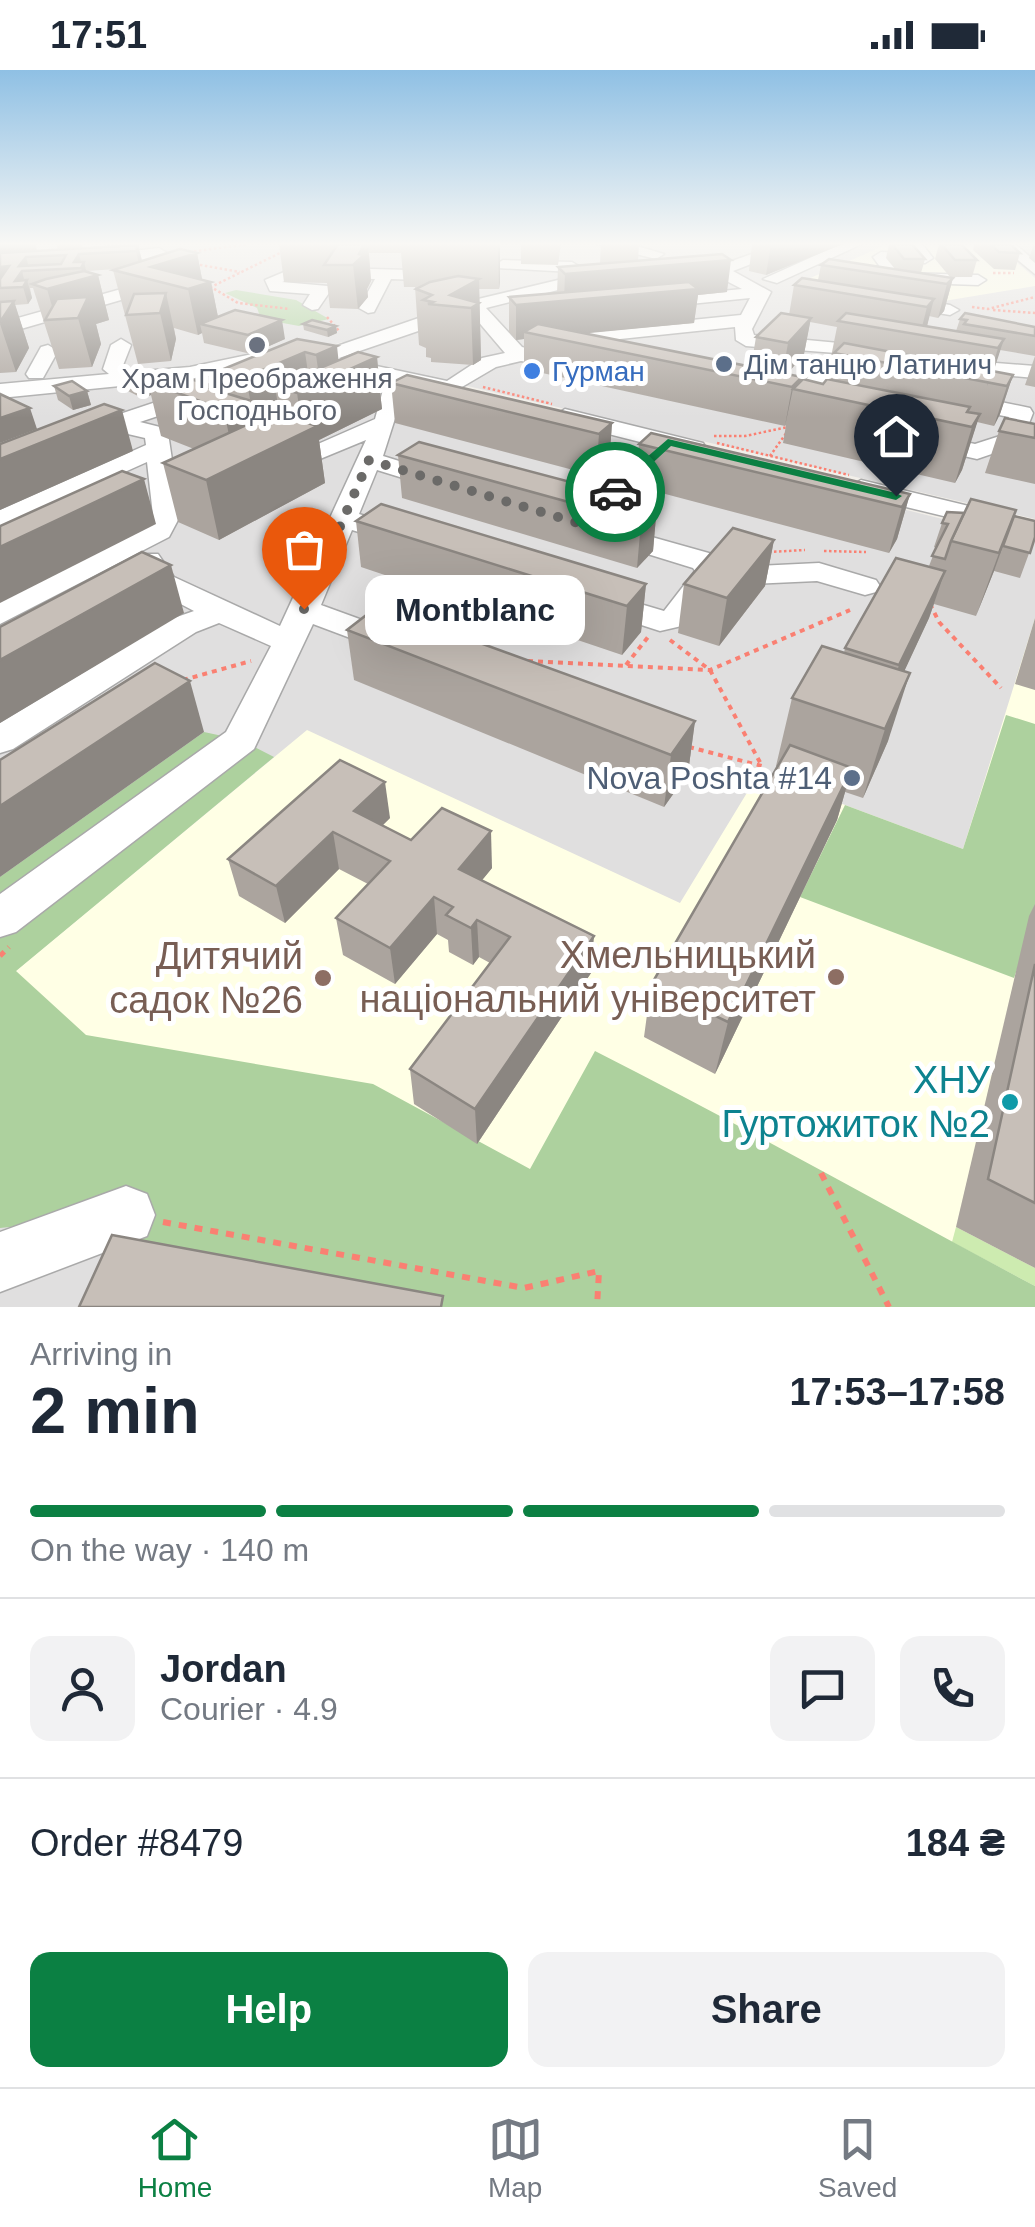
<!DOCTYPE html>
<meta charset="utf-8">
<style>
:root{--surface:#fff;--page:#f2f2f3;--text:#1f2937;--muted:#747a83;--line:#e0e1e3;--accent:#0b8043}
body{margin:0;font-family:Arial,sans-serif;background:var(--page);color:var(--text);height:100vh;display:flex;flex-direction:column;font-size:38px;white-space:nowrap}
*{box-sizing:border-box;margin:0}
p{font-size:32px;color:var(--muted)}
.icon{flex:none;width:55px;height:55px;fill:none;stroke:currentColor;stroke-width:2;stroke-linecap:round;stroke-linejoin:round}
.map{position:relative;height:1237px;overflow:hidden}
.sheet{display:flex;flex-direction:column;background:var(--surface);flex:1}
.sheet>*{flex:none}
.pin{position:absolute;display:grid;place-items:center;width:85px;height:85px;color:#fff;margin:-102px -42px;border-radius:50% 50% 50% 0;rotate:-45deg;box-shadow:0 0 10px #0007}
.pin .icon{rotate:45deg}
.courier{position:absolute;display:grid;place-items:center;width:100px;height:100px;margin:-50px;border:8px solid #0b8043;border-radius:50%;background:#fff;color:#222;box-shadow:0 2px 12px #0007}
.bubble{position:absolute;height:70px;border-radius:20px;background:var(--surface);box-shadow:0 10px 40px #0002;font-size:32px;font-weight:700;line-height:70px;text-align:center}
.head em{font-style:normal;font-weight:700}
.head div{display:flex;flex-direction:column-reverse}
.head{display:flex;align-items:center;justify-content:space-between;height:170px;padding:0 30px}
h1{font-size:65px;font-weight:700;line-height:75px}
.bar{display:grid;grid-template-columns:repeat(4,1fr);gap:15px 10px;align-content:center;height:120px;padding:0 30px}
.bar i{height:12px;border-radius:8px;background:var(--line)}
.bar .selected{background:var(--accent)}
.bar p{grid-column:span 4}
.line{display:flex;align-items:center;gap:25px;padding:0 30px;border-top:2px solid var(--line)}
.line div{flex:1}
.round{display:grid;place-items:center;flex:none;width:105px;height:105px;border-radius:20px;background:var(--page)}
.cta{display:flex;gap:20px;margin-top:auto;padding:20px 30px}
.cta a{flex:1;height:115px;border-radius:20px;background:var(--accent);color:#fff;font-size:40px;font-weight:700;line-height:115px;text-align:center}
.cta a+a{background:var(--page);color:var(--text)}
.status{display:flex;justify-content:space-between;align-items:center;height:70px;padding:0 50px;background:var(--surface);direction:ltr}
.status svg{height:28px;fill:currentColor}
.tabs{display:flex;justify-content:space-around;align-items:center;height:140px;border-top:2px solid var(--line);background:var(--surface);font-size:28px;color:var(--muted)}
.tabs a{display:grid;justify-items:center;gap:5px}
.tabs .selected{color:var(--accent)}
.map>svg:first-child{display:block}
.residential{fill:#e0dfdf}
.education{fill:#ffffe5}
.grass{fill:#cdebb0}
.forest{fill:#add19e}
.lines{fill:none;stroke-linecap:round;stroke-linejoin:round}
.minor-casing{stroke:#a9a9a9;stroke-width:3}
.path-far3{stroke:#fa8072;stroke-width:2.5;stroke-dasharray:2.5 2.5;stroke-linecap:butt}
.path-far2{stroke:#fa8072;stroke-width:4;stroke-dasharray:5 5;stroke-linecap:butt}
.path-far1{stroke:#fa8072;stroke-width:5;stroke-dasharray:6 6;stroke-linecap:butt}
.path{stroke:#fa8072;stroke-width:6;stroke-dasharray:8 8;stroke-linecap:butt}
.minor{fill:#fff;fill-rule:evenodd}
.wall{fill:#aba49e;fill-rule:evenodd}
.shaded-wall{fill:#8b8681}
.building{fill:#c7bfb8;stroke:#8b8681;stroke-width:2.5;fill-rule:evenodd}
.route{fill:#0b8043}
.done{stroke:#6b6a68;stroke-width:10;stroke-dasharray:0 18}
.worship-dot{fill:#6b7280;stroke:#fff;stroke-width:4}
.service-dot{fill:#5c6f8a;stroke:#fff;stroke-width:4}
.shop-dot{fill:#3f7fe0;stroke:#fff;stroke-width:4}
.education-dot{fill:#8d6e63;stroke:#fff;stroke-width:4}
.culture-dot{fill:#0f9aa8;stroke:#fff;stroke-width:4}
.labels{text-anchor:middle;stroke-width:10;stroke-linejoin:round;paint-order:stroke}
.far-service-label{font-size:28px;fill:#4e5e75;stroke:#fff;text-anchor:start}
.far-shop-label{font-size:28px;fill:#366cbe;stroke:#fff;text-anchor:start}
.far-worship-label{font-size:28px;fill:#5b616d;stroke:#fff}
.service-label{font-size:32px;fill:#4e5e75;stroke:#fff;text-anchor:end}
.near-education-label{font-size:38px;fill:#785e54;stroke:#fff;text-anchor:end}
.near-culture-label{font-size:38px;fill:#0d838f;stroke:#fff;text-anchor:end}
</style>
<div class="status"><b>17:51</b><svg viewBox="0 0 49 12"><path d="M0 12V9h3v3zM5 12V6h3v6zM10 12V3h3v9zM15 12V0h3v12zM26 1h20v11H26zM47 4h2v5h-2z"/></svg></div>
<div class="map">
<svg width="1035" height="1237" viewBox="0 0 1035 1237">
<rect width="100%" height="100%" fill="#f2efe9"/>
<!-- residential -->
<g class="residential">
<path d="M0 174H1035V449L361 291 354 285 360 280 342 272 0 385Z"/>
<path d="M277 305 396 313 1035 472V1237H0V403Z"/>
</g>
<!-- education -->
<g class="education">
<path d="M888 174 999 177 1035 208V216L944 231 808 209Z"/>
<path d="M1035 548V1237L0 1052V914L307 660 680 833 759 703 963 779Z"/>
</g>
<!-- grass -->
<path class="grass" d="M956 1157 1035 1198V1216L952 1172Z"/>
<!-- forest -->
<g class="forest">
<path d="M236 220 296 230 329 249 299 256 261 249 257 238 225 223Z"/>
<path d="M1006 645 1035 654V848L1014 908 800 827 845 735 963 779Z"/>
<path d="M204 662 241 670 274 687 16 901 86 965 373 1014 530 1099 595 981C743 1056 888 1138 1035 1216V1237H343L132 1197 126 1145 0 1158V807Z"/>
</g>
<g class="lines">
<!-- minor casing -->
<g class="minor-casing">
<g id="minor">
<path d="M596 174H630L664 184 656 189Z"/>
<path d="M780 174H803L733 201 771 222 752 259 754 265 881 277 888 279V287L746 276 736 270 735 257 553 276 543 270 553 264 741 245 750 228 650 238 641 233 650 228 742 219 711 203 686 205 678 200 686 195 729 192Z"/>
<path d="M841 174H862L777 213 763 209Z"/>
<path d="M906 174H922L933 188 925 193 893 192 902 203 978 205 986 210 978 215 891 212 873 187 881 182 912 183Z"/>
<path d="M998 174H1015L1035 191V204Z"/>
<path d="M159 178 167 183 152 221 0 265V253L139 214 149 189 94 194 86 189 88 186Z"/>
<path d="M503 190 572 192 580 197 572 202 497 198 495 195Z"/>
<path d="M296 197 448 201 456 206 448 211 391 209 374 242 368 243 359 238 375 209 298 207 282 212 328 216 331 220 318 239 312 240 303 235 310 224 270 221 265 210Z"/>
<path d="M604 199 612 204 610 207 486 238 522 277 576 291 579 295 576 299 521 291 496 297 450 324 406 314 383 386 454 408 458 413 445 421 377 400 359 444 409 460 413 466 409 472 399 474 352 460 321 535 409 567 414 574 409 581H385L313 554 254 679 16 862 0 867V824L226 662 271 576 219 553 196 562 13 679 0 683V653L174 548 194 541 152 519 131 494 138 484H158L174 507 280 556 366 370 303 396 266 385 263 380 275 373 302 381 375 349 386 309 352 301 267 293 190 309 0 328V314L109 304 103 299 111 275 121 269 131 275 120 303 190 297 267 281 311 285 442 240 434 235 437 231 458 227 474 230ZM471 243 505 283 482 288 447 311 339 288Z"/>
<path d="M896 226 950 235 959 240 950 245 890 235V227Z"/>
<path d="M48 275 58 281 43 308H29L26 304 41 277Z"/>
<path d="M946 289 1035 296V308L939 299 936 295Z"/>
<path d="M822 298 885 310 888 315 877 321 827 311 798 344H782L779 339 782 334 815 300Z"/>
<path d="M198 318 209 325 206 330 140 352 164 358 168 363 178 430 207 418H225L229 424 225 430 178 450 169 467 0 554V532L148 456 153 445 147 392 0 458V440L146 375 145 368 115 361 0 399V384Z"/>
<path d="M957 323 1030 338 1033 343 1021 374 977 389 915 375 911 370 923 363 975 374 1003 365 1009 347 949 335 946 330 949 325Z"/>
<path d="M565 339 703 373 706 378 694 385 674 380 591 460H571L567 454 571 448 652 375 557 351 554 346Z"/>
<path d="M861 410 1035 452V468L852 424 848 418Z"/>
<path d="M609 455 755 496 819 493 876 510 880 516 876 522 865 525 817 511 754 514 722 506 686 555 660 561 589 538 584 531 589 524 600 522 664 541 695 501 693 498 599 469 595 463Z"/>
<path d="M126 1116 147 1124 155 1145 147 1166 0 1222V1162Z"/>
</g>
</g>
<!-- path-far3 -->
<g class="path-far3">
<path d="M284 181 211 217 238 233 290 239"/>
<path d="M189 182 249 174"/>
<path d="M195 194 240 202"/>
<path d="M993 203H1014"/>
<path d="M972 237 988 239 1035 227"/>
<path d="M993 240 1035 243"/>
<path d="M327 247 340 262"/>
<path d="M483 317 552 334"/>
<path d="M714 366H745L788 357"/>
<path d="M717 373 849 405"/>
<path d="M770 386 787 362"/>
<path d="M824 481 866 482"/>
<path d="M769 482 805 480"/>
</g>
<!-- path-far2 -->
<g class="path-far2">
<path d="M930 534 939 552 1001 618"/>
<path d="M670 570 710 600 762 696"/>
<path d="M528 591 710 600 850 540"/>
<path d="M626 595 648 567"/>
<path d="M183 610 251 591"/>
<path d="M689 677 762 696"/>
</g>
<!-- path-far1 -->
<path class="path-far1" d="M0 886 9 877"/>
<!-- path -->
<g class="path">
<path d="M821 1103 889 1237"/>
<path d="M163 1152 524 1218 599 1201 597 1237"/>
</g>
<!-- minor -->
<use href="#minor" class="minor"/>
</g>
<!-- wall -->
<g class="wall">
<path d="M0 174 37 181 58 180 56 174H84L82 178 138 175 142 190 197 183 202 209 211 212 218 247 285 269 251 284 204 273 202 263 198 265 174 258 176 269 171 291 138 294 113 200 116 199 87 201 98 205 109 250 96 254 101 274 92 297 59 299 33 218H30L32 228 28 234 15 235 29 278 16 302 0 303Z"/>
<path d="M279 174H500V212L499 219H479L481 290 473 295 431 292V288L426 287V278L419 275 415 217H404L401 183H369L371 211 367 219 368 227 358 239 330 238 327 213 284 212Z"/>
<path d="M521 174H561L558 195 521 194Z"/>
<path d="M601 174H639L638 191 727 222 698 225 694 253 584 263 746 295 752 291 756 267 789 245 794 215 818 210 821 195 895 199 886 188 889 174H912L925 189 921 203 953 208 944 241 938 248 929 246 927 256 956 261 960 249 1035 257V317L1025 315 1035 286 1000 280 993 301 1013 305 1000 344 994 356 977 352 962 400 955 413 783 373 786 355 785 356 524 299V269L516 270 509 262V227L557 223 558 197 600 194ZM810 252 837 257 831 287H833L829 309 823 314 801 311 787 304 804 284Z"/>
<path d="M752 174H843L766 205 749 201Z"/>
<path d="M939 174H961L977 190 972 207H950L935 189Z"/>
<path d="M974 174H1010L1020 183 1015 200 994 199 973 180Z"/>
<path d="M1034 174H1035V193L1029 188Z"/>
<path d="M303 254 336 256 337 263 328 267 304 260Z"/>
<path d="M297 269 338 290 377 287 378 302 386 304 387 318 380 322 382 339 319 370 325 413 219 470 178 452 163 393 194 379 161 366 151 325 142 328 128 321 126 314 151 311 210 315 211 318 226 323 221 300ZM278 335 280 344 252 353 251 345 253 346Z"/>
<path d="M391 313 612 353 609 395 596 406 395 353Z"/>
<path d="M54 316 87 321 91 335 73 340 58 330Z"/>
<path d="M1035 354V414L985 403 999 361Z"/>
<path d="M639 374 910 424 897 469 889 483 635 416Z"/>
<path d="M398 385 657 435 653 481 637 498 402 428Z"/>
<path d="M1014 447 1035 467 1020 508 994 501 976 546 934 534 929 548 904 601 888 671 863 728 845 722 837 750 715 1004 644 967 651 915 777 697 776 696 792 628 844 583 845 578 929 496 936 478 934 477 942 453Z"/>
<path d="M356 451 646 514 641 562 622 585 361 497Z"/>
<path d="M774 470 765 516 719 576 678 563 684 514Z"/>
<path d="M1035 548V620L1015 614Z"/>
<path d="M347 560 695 651 688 703 664 737 354 610Z"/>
<path d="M390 748 383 755 411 770 492 798 482 810 591 903 477 1074 414 1034 410 999 490 893 479 887 473 895 449 882 448 870 437 864 395 914 343 885 336 848 368 814 339 799 285 853 239 826 228 789Z"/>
<path d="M1035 834V1198L956 1157 1029 846Z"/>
</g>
<!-- shaded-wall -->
<g class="shaded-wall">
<path d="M0 174H35L37 180 0 187Z"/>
<path d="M364 174H368L371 211 367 219 368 227 358 239 353 195Z"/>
<path d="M498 174H500V212L499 219Z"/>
<path d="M771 174H843L766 205Z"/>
<path d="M138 175 142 192 140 198 136 181Z"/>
<path d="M197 183 203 214 211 212 220 257 200 254 202 263 198 265 188 219 151 197Z"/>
<path d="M79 184 82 196 84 192 88 208 98 205 109 250 96 254 101 274 92 297 78 248 56 250 47 219 84 209 81 198 74 192Z"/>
<path d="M26 187 30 201H22L25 213 27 210 32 228 28 234 23 217 15 211 19 196Z"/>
<path d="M731 190 727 222 698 225 694 253 548 267 524 262V269L516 270V235L564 231 565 204Z"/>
<path d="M9 196 0 214V197Z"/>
<path d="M953 208 944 241 938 248 947 214Z"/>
<path d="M479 209 481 290 473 295 471 238 433 232Z"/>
<path d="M166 223 176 269 171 291 160 243Z"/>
<path d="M934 229 925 264 920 265 927 237Z"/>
<path d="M14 231 29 278 16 302 0 254Z"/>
<path d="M811 248 804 284 779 314 777 305 784 296 788 273Z"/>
<path d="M282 250 285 269 251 284 248 265Z"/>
<path d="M336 256 337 263 328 267 327 260Z"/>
<path d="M1004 269 992 306 987 316 998 278Z"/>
<path d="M337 276 340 304 377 287 379 308 386 304 387 318 380 322 382 339 319 370 325 413 219 470 206 410 303 363 297 323 275 317 278 335 253 346 246 307 305 282 310 317 320 313 316 285Z"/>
<path d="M1013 305 1000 344 994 356 1007 316Z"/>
<path d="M802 307 800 321 793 319 785 356 792 317Z"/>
<path d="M149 318 151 325 142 328 140 321Z"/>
<path d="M87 321 91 335 73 340 69 326Z"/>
<path d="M248 330 258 384 235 396 224 340Z"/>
<path d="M30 338 37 359 0 373V348Z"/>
<path d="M122 340 133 381 0 440V389Z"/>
<path d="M980 344 962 400 955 413 972 357Z"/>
<path d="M612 353 609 395 596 406 599 364Z"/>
<path d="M144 409 156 454 0 533V477Z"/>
<path d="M910 424 897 469 889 483 902 437Z"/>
<path d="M657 435 653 481 637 498 641 452Z"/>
<path d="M1016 440 994 501 976 546 999 483Z"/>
<path d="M774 470 765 516 719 576 727 528Z"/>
<path d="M171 495 184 543 0 653V590Z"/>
<path d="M945 501 929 548 884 645 899 595Z"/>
<path d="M646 514 641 562 622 585 627 536Z"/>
<path d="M910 603 888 671 863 728 885 659Z"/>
<path d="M190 611 204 662 0 807V736Z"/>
<path d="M695 651 688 703 664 737 671 685Z"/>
<path d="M852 698 837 750 715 1004 728 952Z"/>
<path d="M385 712 390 748 361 776 354 741Z"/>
<path d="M491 761 492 798 461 836 459 799Z"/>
<path d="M333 762 339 799 285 853 276 816Z"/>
<path d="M434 827 437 864 395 914 390 878Z"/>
<path d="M477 850 479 887 473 895 471 858Z"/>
<path d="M594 866 591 903 477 1074 475 1039Z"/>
</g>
<!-- building -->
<g class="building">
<path d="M338 174H364L359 184 364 185 353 195H324Z"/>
<path d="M892 174H912L925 189H904Z"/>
<path d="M941 174H961L977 190H955Z"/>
<path d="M990 174H1010L1020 183 999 182Z"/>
<path d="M138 175 136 181 79 184 74 192H84L81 198 22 201 15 211 27 210 23 217 0 218V209L9 196 0 197V183ZM66 185 61 194 19 196 26 187Z"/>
<path d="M180 179 197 183 151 197 211 212 188 219 113 200Z"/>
<path d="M722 184 731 190 565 204 558 197Z"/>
<path d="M829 189 953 208 947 214 821 195Z"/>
<path d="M84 201 98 205 47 219 32 214 46 209Z"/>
<path d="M458 206 479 209 450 225 479 233 471 238 428 234 433 232 423 230 432 225 416 219 430 212Z"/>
<path d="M802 208 934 229 927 237 794 215Z"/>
<path d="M689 212 698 219 516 235 509 227Z"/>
<path d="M166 223 160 243 126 245 134 224Z"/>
<path d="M88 227 78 248 45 250 57 229Z"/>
<path d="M14 231 0 252V232Z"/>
<path d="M235 240 282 250 248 265 200 254Z"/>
<path d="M781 243 811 248 788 273 756 267Z"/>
<path d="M846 243 1004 269 998 278 838 251Z"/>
<path d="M965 243 1035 257V266L964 254 967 250 960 249Z"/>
<path d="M312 250 336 256 327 260 303 254Z"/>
<path d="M538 254 802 307 792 317 524 262Z"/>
<path d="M297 269 337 276 316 285 305 282 246 307 221 300Z"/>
<path d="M844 273 1013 305 1007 316 834 283Z"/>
<path d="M358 282 377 287 297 323 275 317Z"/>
<path d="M752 291 784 296 779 302 746 295Z"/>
<path d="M171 303 210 315 206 317 248 330 224 340 148 312Z"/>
<path d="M407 305 612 353 599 364 391 313Z"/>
<path d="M145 308 151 311 148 312 149 318 140 321 126 314Z"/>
<path d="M803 309 823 314 827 309 970 337 967 342 980 344 972 357 793 319Z"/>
<path d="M72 311 87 321 69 326 54 316Z"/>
<path d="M0 324 30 338 0 348Z"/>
<path d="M104 334 122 340 0 389V374Z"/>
<path d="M275 342 317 356 206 410 163 393Z"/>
<path d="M1005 348 1035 354V368L999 361Z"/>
<path d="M651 363 910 424 902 437 639 374Z"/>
<path d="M419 372 657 435 641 452 398 385Z"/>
<path d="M122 401 144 409 0 477V456Z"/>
<path d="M971 429 1016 440 999 483 951 471Z"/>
<path d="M381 434 646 514 627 536 356 451Z"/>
<path d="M947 442 964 443 951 471 945 489 932 486 948 454 942 453Z"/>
<path d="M1014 446 1035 451V467L1030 483 1003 476Z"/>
<path d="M733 458 774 470 727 528 684 514Z"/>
<path d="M142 482 171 495 0 590V557Z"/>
<path d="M896 488 945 501 899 595 845 578Z"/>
<path d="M378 536 695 651 671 685 347 560Z"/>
<path d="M822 576 910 603 885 659 792 628Z"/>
<path d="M155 593 190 611 0 736V690Z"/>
<path d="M790 675 852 698 728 952 651 915Z"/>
<path d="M340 690 385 712 354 741 411 770 442 738 491 761 459 799 594 866 475 1039 410 999 510 867 477 850 471 858 446 845 453 837 434 827 390 878 336 848 390 791 333 762 276 816 228 789Z"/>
<path d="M1035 894V1133L988 1109Z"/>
<path d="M112 1165 443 1226 441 1237H79Z"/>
</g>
<!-- sky -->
<linearGradient id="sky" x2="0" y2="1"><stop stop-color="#8fc0e4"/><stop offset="0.5" stop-color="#f9f8f5"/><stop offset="1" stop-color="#f9f8f5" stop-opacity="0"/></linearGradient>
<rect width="1035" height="348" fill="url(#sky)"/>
<!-- route -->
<path class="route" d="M668 369 896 423 902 426 896 430 671 376 619 424H610V419Z"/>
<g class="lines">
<!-- done -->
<path class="done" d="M304 539 369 390 581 454 615 422"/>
</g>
<!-- markers -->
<circle class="worship-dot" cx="257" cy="275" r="10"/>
<g class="service-dot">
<circle cx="724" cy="294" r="10"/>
<circle cx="852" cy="708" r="10"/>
</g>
<circle class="shop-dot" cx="532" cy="301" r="10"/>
<g class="education-dot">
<circle cx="836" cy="907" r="10"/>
<circle cx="323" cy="908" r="10"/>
</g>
<circle class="culture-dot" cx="1010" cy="1032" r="10"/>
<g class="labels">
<!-- far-service labels -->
<g class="far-service-label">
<text x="744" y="304">Дім танцю Латинич</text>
</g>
<!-- far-shop labels -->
<g class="far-shop-label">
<text x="552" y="311">Гурман</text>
</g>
<!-- far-worship labels -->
<g class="far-worship-label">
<text x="257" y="318">Храм Преображення<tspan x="257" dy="32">Господнього</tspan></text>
</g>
<!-- service labels -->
<g class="service-label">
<text x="832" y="719">Nova Poshta #14</text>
</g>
<!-- near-education labels -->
<g class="near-education-label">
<text x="816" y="898">Хмельницький<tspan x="816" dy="44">національний університет</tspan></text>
<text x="303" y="899">Дитячий<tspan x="303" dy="44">садок №26</tspan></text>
</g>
<!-- near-culture labels -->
<g class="near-culture-label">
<text x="990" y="1023">ХНУ<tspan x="990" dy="44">Гуртожиток №2</tspan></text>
</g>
</g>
</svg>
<div class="pin" style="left:304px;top:539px;background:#ea580c"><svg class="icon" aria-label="bag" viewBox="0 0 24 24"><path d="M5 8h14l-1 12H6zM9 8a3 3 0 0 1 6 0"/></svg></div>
<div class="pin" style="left:896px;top:426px;background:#1f2937"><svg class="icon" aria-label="home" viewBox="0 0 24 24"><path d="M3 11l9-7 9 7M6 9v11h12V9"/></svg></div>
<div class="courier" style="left:615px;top:422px"><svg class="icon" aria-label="car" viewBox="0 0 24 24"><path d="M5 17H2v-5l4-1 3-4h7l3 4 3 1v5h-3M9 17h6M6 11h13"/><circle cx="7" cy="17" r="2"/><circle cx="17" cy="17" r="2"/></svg></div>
<div class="bubble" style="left:365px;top:505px;width:220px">Montblanc</div>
</div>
<section class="sheet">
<div class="head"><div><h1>2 min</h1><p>Arriving in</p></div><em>17:53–17:58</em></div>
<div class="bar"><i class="selected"></i><i class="selected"></i><i class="selected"></i><i></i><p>On the way · 140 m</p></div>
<div class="line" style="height:180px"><a class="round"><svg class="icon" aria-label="person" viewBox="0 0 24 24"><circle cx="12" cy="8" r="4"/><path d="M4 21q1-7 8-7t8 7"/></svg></a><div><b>Jordan</b><p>Courier · 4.9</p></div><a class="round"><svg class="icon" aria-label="chat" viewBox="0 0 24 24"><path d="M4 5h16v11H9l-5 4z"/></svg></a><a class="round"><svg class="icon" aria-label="phone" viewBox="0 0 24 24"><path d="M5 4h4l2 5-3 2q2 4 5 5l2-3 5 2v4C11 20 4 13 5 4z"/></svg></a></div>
<div class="line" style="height:130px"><div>Order #8479</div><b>184 ₴</b></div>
<div class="cta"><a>Help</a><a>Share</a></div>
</section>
<nav class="tabs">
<a class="selected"><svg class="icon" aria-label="home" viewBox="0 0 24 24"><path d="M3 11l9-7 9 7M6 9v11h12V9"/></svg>Home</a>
<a><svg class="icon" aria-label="map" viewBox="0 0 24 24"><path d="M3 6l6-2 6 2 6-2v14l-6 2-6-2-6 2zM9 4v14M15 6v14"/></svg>Map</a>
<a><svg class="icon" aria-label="saved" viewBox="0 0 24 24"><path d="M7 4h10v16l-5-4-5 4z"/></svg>Saved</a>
</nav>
